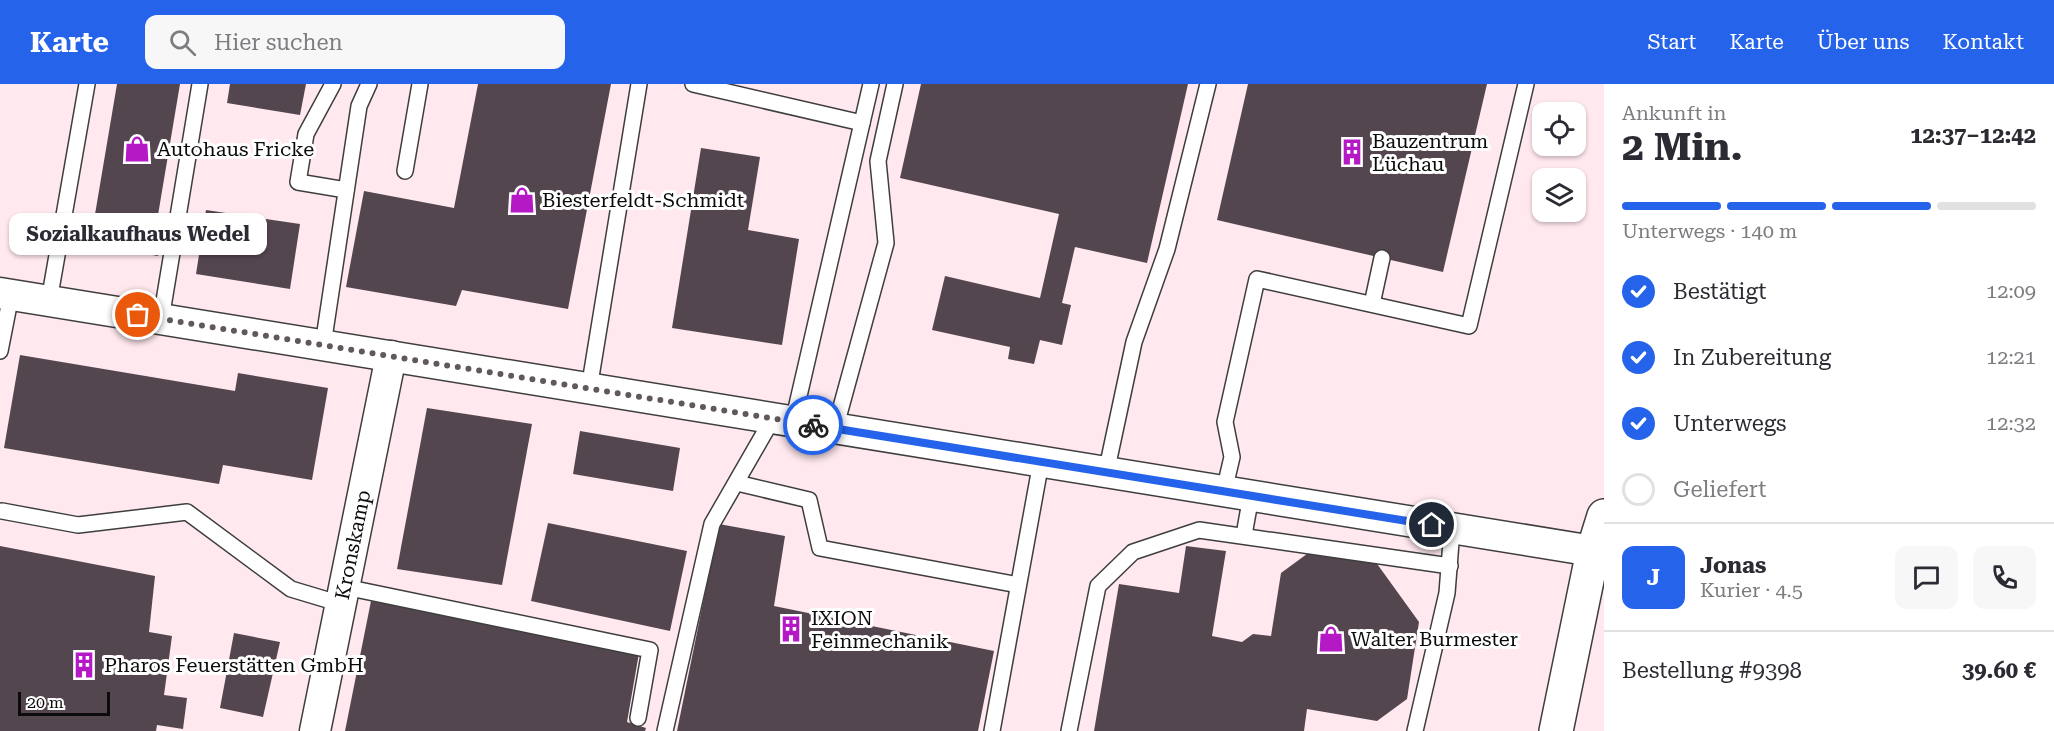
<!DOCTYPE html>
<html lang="de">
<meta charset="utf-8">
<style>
:root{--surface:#fff;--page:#f7f7f7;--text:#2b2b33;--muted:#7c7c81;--line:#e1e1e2;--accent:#2563eb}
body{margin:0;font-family:"Roboto Serif",serif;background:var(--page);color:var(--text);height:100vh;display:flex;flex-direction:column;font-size:22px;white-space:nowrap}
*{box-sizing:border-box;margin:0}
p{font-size:20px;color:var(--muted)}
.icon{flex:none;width:33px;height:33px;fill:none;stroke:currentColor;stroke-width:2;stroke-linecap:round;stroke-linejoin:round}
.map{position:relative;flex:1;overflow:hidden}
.details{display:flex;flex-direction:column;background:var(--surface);width:450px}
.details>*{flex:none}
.tools{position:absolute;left:1532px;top:18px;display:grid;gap:12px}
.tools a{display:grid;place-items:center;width:54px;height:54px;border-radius:12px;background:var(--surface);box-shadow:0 2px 4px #0004;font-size:30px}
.scale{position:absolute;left:18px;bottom:15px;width:92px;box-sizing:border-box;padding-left:6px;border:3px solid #0b0b0b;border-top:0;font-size:16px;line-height:21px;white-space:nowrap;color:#0b0b0b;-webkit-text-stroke:4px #fff;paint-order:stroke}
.pin{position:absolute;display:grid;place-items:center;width:51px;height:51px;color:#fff;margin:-26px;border:3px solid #fff;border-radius:50%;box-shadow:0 2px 6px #0007}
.courier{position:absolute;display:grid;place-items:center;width:60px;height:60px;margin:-30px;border:4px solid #2563eb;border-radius:50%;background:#fff;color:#222;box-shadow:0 2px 8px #0007}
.bubble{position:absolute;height:42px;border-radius:12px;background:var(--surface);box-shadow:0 2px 4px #0004;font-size:20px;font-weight:700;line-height:42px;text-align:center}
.head em{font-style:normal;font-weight:700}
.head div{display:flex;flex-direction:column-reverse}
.head{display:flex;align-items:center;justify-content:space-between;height:102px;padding:0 18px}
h1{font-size:39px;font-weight:700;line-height:45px}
.bar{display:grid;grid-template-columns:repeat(4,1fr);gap:9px 6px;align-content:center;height:72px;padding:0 18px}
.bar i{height:8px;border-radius:4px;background:var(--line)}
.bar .active{background:var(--accent)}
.bar p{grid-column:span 4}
.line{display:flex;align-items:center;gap:15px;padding:0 18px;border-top:2px solid var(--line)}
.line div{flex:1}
.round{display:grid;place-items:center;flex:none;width:63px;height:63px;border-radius:12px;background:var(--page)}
ol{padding:0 18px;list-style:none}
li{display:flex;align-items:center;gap:18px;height:66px}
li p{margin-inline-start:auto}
li .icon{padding:6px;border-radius:50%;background:var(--accent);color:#fff;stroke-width:4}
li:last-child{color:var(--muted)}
li i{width:33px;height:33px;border:3px solid var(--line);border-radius:50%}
header{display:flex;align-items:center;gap:36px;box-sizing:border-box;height:84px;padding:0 30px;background:var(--accent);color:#fff}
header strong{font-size:28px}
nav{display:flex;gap:33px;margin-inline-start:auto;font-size:21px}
.search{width:420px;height:54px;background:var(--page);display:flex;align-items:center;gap:15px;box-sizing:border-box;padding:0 21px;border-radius:12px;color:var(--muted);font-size:22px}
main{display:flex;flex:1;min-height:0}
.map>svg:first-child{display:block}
.building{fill:#54464f}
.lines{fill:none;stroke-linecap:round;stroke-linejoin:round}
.service-casing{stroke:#3e3e3e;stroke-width:18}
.minor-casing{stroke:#3e3e3e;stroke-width:33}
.tertiary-casing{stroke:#3e3e3e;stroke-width:36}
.service{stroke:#fff;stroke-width:15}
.minor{stroke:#fff;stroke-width:30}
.tertiary{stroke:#fff;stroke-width:33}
.done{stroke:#60585a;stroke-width:6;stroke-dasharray:0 10.8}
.route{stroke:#2563eb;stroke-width:8}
.labels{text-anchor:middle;stroke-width:6;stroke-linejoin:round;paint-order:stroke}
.poi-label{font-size:20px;fill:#0b0b0b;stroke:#fff;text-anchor:start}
.street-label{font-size:20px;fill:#0b0b0b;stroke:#fff}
</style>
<header>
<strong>Karte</strong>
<div class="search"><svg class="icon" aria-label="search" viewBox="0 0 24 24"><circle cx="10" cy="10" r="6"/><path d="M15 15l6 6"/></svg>Hier suchen</div>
<nav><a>Start</a><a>Karte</a><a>Über uns</a><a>Kontakt</a></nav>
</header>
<main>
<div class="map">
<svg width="1604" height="647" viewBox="0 0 1604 647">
<rect width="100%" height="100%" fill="#ffe8ee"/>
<!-- building -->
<g class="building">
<path d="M117 0H180L158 131 165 132 158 172 90 160Z"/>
<path d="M230 0H306L300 31 227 19Z"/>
<path d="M478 0H611L568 225 462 206 456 222 346 203 364 107 454 124Z"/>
<path d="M921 0H1188L1147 179 1075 163 1062 219 1071 221 1062 261 1040 256 1034 280 1008 275 1010 263 932 246 945 192 1040 214 1059 130 900 94Z"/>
<path d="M1248 0H1487L1443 188 1217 136Z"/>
<path d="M701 64 760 73 748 146 799 155 782 261 672 244Z"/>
<path d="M206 126 300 140 290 205 196 190Z"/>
<path d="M20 271 235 307 238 289 328 304 312 396 223 381 219 400 4 364Z"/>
<path d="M427 324 532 340 502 501 397 485Z"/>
<path d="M580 347 680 364 673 407 573 390Z"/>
<path d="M548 439 687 467 670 547 531 517Z"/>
<path d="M719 440 785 452 774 522 994 567 978 647H677Z"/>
<path d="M0 462 155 492 149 548 172 552 164 611 187 614 183 645 157 641 156 647H0Z"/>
<path d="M1186 462 1226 467 1212 552 1242 558 1253 550 1271 552 1281 489 1311 467 1375 477 1419 538 1407 615 1377 637 1307 625 1304 647H1094L1119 500 1179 509Z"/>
<path d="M371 517 639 569 627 638 646 644 645 647H345Z"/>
<path d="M234 549 280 558 263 633 220 624Z"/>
</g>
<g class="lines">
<!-- service casing -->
<g class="service-casing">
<g id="service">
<path d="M333 0 306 50 298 98 346 106"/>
<path d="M693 0 862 39"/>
<path d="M405 87 420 0"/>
<path d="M49 217 87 0"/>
<path d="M1372 220 1382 174"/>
<path d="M161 235 200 0"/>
<path d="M323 261 359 22 369 0"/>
<path d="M0 267 11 211"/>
<path d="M589 305 639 0"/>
<path d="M793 338 871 0"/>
<path d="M835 345 886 159 878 77 895 0"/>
<path d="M1106 389 1134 258 1167 165 1208 0"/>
<path d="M737 399 809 416 820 464 1018 501"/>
<path d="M1224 407 1232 373 1225 338 1257 195 1469 242 1526 0"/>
<path d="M2 427 78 441 187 428 291 505 341 520"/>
<path d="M1244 451 1251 412"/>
<path d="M345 503 650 566 638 634"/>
<path d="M665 647 712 440 773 334"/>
<path d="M992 647 1041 378"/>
<path d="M1069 647 1098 502 1133 468 1199 446 1450 482"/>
<path d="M1415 647 1447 509 1452 445"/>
</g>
</g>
<!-- minor casing -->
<g class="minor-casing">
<g id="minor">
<path d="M0 209 1593 467"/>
<path id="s1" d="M315 647 391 272"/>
</g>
</g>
<!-- tertiary casing -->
<g class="tertiary-casing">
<path id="tertiary" d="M1556 647 1593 467 1604 432"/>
</g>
<!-- service -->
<use href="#service" class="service"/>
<!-- minor -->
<use href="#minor" class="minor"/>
<!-- tertiary -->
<use href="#tertiary" class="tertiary"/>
</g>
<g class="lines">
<!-- done -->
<path class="done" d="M138 231 813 341"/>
<!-- route -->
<path class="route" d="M813 341 1432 441"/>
</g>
<!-- icons -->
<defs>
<g id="shop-bare" transform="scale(2.07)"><path d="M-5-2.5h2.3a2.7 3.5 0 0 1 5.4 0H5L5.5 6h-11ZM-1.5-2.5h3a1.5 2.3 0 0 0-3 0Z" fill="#b518c5" stroke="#fff" stroke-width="2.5" paint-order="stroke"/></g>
<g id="building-bare" transform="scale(2.07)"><path d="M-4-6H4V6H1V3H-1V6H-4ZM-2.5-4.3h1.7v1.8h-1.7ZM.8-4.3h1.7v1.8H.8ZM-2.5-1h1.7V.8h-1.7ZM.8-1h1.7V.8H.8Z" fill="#b518c5" stroke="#fff" stroke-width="2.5" paint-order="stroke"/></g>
</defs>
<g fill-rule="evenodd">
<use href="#shop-bare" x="137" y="65"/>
<use href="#building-bare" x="1352" y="68"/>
<use href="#shop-bare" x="522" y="116"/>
<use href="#building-bare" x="791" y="545"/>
<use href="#shop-bare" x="1331" y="555"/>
<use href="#building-bare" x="84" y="581"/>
</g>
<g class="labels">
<!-- poi labels -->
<g class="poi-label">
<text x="1372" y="64">Bauzentrum<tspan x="1372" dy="23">Lüchau</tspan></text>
<text x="157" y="72">Autohaus Fricke</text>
<text x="542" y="123">Biesterfeldt-Schmidt</text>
<text x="811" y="541">IXION<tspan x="811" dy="23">Feinmechanik</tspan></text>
<text x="1351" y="562">Walter Burmester</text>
<text x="104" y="588">Pharos Feuerstätten GmbH</text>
</g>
<!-- street labels -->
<g class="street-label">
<text dy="7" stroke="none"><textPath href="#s1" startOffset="190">Kronskamp</textPath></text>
</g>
</g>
</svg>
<div class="tools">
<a><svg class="icon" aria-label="locate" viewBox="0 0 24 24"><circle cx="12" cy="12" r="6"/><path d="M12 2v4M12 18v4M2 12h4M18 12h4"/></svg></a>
<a><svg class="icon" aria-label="layers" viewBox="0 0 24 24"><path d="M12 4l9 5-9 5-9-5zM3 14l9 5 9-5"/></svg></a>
</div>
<div class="scale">20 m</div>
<div class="pin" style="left:138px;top:231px;background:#ea580c"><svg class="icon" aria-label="bag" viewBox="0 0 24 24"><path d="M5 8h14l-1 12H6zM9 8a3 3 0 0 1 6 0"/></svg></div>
<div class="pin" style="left:1432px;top:441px;background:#1f2937"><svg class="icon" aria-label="home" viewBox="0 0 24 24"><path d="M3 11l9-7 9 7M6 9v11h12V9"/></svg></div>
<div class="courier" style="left:813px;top:341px"><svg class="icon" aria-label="bike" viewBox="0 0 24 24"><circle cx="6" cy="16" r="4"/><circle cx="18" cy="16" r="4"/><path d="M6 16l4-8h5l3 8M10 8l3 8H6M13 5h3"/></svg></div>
<div class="bubble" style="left:9px;top:129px;width:258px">Sozialkaufhaus Wedel</div>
</div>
<section class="details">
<div class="head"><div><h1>2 Min.</h1><p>Ankunft in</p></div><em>12:37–12:42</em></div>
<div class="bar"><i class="active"></i><i class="active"></i><i class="active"></i><i></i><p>Unterwegs · 140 m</p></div>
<ol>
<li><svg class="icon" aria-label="check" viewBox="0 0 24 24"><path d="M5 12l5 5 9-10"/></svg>Bestätigt<p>12:09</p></li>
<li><svg class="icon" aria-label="check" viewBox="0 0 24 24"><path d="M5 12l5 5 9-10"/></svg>In Zubereitung<p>12:21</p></li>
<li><svg class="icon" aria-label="check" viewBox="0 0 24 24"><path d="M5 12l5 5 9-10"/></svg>Unterwegs<p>12:32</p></li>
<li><i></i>Geliefert</li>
</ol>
<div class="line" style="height:108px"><b class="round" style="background:var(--accent);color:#fff">J</b><div><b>Jonas</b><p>Kurier · 4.5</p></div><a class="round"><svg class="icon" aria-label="chat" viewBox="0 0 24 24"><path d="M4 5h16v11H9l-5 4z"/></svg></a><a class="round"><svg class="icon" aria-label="phone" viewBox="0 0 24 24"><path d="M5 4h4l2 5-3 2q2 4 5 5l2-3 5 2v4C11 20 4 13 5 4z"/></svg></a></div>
<div class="line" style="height:78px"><div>Bestellung #9398</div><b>39.60 €</b></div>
</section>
</main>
